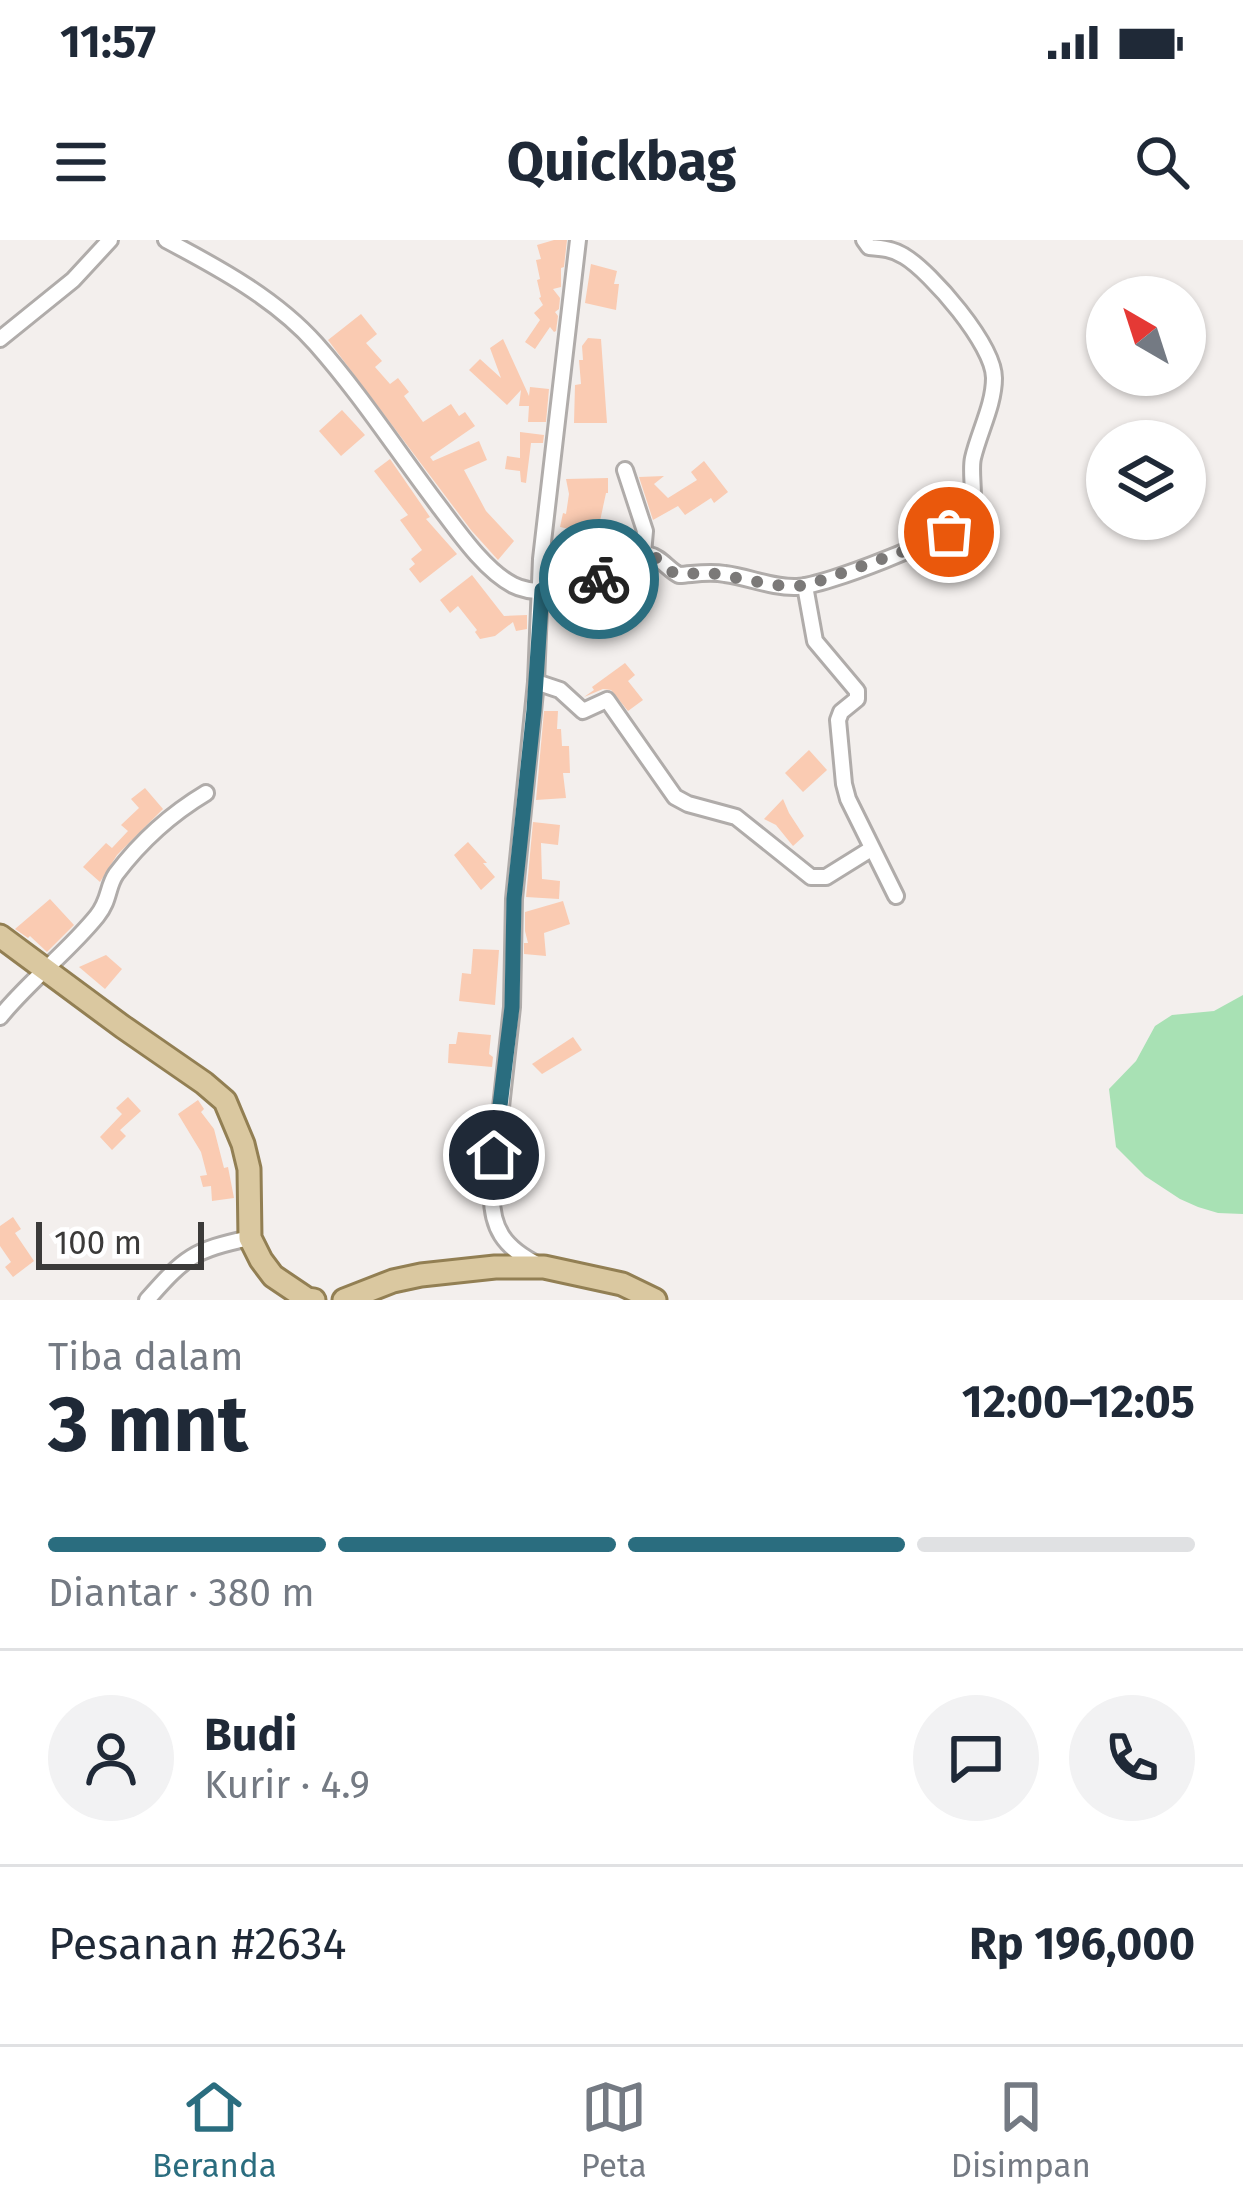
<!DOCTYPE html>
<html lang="id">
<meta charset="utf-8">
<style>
:root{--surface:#fff;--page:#f2f2f3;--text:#1f2937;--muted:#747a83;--line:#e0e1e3;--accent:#2a6d7f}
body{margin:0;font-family:"Fira Sans",sans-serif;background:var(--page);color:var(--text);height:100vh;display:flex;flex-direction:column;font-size:45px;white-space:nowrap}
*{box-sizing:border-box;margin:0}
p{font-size:39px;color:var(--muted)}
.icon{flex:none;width:66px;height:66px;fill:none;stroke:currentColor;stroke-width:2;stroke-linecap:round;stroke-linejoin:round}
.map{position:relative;height:1060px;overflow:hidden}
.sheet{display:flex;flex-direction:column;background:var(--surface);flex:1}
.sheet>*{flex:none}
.needle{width:78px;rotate:321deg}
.tools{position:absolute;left:1086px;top:36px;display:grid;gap:24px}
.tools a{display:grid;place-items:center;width:120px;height:120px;border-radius:50%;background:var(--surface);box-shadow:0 3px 9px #0004;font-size:60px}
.scale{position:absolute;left:36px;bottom:30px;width:168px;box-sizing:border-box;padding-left:12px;border:6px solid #3b3a39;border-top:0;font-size:33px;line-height:42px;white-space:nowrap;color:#3b3a39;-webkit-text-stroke:9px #fff;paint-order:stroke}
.pin{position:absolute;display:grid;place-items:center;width:102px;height:102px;color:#fff;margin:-51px;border:6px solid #fff;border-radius:50%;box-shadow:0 3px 12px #0007}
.courier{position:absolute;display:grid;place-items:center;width:120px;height:120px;margin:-60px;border:9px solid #2a6d7f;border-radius:50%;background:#fff;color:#222;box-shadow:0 3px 15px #0007}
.headline em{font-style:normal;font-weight:700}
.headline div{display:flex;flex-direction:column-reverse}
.headline{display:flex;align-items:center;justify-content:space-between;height:204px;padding:0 48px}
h1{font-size:78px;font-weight:700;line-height:90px}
.bar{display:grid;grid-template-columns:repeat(4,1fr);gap:18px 12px;align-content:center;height:144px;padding:0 48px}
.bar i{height:15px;border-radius:9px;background:var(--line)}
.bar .current{background:var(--accent)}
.bar p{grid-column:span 4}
.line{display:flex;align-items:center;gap:30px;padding:0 48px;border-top:3px solid var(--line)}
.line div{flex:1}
.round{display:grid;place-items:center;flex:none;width:126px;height:126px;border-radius:63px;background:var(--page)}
.status{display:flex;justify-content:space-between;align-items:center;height:84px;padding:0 60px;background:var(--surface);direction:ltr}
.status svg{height:33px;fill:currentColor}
header{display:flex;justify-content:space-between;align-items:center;height:156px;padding:0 48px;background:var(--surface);font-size:54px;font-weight:700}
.tab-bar{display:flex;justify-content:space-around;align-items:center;height:168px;border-top:3px solid var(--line);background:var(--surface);font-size:33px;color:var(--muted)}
.tab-bar a{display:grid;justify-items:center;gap:6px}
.tab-bar .current{color:var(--accent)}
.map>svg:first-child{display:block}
.green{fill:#a8e1b4}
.building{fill:#facbb2}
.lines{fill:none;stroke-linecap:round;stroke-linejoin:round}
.minor-casing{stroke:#b0acaa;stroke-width:20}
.primary-casing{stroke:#927f53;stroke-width:27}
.minor{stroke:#fff;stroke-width:14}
.primary{stroke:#dac8a0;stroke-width:21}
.done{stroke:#7b7978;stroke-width:12;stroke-dasharray:0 21.6}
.route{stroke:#2a6d7f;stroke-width:15}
</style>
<div class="status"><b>11:57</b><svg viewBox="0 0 49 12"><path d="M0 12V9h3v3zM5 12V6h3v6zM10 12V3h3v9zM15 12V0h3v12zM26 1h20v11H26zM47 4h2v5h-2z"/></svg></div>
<header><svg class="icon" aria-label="menu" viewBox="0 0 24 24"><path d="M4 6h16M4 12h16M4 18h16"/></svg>Quickbag<svg class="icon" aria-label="search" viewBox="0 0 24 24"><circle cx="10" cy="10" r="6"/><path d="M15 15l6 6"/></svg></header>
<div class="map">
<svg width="1243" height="1060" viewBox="0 0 1243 1060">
<rect width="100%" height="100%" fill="#f3efed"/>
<!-- green -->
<path class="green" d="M1243 755V974L1218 973 1198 967 1180 959 1145 936 1116 907 1109 849 1136 821 1155 786 1172 775 1214 771Z"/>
<!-- building -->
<g class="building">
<path d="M554 0H567L564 27 561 28V47L553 49 560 58 559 69 555 72 558 76 556 91 554 92 550 87 535 109 525 102 540 80 534 73 543 65 539 58 541 57 537 40 540 39 536 20 541 19 537 5Z"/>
<path d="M591 24 617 31 614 44H619L616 70 585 63Z"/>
<path d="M361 74 377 94 366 103 382 121 375 127 390 144 398 138 409 152 404 156 423 182 451 164 459 176 465 172 475 186 430 217 433 221 479 201 487 220 464 230 486 271 514 301 498 320 471 290 328 100Z"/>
<path d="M588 98 601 99 607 183H574L575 145 581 144 579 120H583L582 106Z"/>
<path d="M503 99 529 156 530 147 549 149 546 182H528L529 166H519L521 150 507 165 469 130 480 119 501 138 490 108Z"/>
<path d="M342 170 365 195 341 216 319 191Z"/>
<path d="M520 192 544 195 543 203H531L526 243 521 242 520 231 505 229 507 216 520 218Z"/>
<path d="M390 219 430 277 426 279 457 314 420 343 409 329 415 324 411 319 422 310 400 280 408 275 374 231Z"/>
<path d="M704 221 728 252 714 263 711 258 685 275 678 266 653 280 639 237 664 236 654 244 668 258 697 240 691 232Z"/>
<path d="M608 238V253H606L597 295 560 287 563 273 566 274 569 254 566 239Z"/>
<path d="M472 335 504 376 527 375V389L516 391 513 382 495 396 480 399 475 392 477 390 458 366 450 373 440 360Z"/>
<path d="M625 423 635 435 628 441 643 460 628 471 611 450 603 449 584 457 594 450 592 447Z"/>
<path d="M544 471H558L557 489H561L562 506H569L570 533H563L566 558 536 560Z"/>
<path d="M809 510 827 530 803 552 785 533Z"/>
<path d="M145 548 163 569 117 615 100 642 83 627 106 603 112 608 128 591 121 585 139 568 131 559Z"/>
<path d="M783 559 789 573 804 596 793 606 776 585 764 579Z"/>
<path d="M533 582 560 585 558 605 541 603 542 639 560 641 559 659 526 657Z"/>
<path d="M468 602 487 623H483L495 637 481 650 454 615Z"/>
<path d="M50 659 74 685 47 712 30 696 28 698 15 689Z"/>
<path d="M563 661 570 684 544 693 546 716 524 714V703H528L525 691V672Z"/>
<path d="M473 709 499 710 495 765 459 761 462 733 471 734Z"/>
<path d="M106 715 122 729 105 749 79 727Z"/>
<path d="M458 792 491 795 489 814 493 817 492 827 448 823 449 804H456Z"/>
<path d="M573 797 582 810 542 834 532 824Z"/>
<path d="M128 857 141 871 120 890 126 896 112 910 100 897 122 874 116 868Z"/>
<path d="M198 860 204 869 201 872 214 889 224 928 228 927 234 958 212 961 211 946 203 947 200 936 207 935 201 912 178 874Z"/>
<path d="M13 977 21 989 15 993 34 1021 13 1037 5 1027 11 1022 0 1006V986Z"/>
</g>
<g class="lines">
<!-- minor casing -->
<g class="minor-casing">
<g id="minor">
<path d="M166 0C219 28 276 59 316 104 361 155 397 211 438 265 457 290 484 330 513 345 532 355 574 353 593 342 610 334 629 310 650 315 660 317 669 330 679 335 695 334 709 331 725 334 749 337 772 348 797 347 825 346 945 299 966 279 979 267 969 235 973 218 979 192 994 165 994 138 994 105 931 32 904 16 893 9 882 8 869 7L864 0"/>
<path d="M0 99 73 40 110 0"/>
<path d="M625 230 645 291 643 314"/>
<path d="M805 346 815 401 857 451V459L841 472 838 480 844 544 848 559 896 656"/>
<path d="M536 442 560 450 583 471 607 460 675 557 688 564 736 577 811 637H826L871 609"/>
<path d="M0 777C30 740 68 712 97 676 110 660 107 647 116 634 141 601 171 574 206 553"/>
<path d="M539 1025C504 1008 490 988 492 949L512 767 514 659 536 442 541 319 578 0"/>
<path d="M147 1060C185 1017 193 1010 250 998"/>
</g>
</g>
<!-- primary casing -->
<g class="primary-casing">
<g id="primary">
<path d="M0 696 123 787 204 843 225 861 243 904 249 929 250 998 261 1020 273 1036 307 1059 314 1060"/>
<path d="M344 1060 393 1041 421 1035 495 1027H544L622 1044 655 1060"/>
</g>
</g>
<!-- minor -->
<use href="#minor" class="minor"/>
<!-- primary -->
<use href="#primary" class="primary"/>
</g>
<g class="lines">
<!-- done -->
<path class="done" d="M599 339 623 322 644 314 655 317 670 331 680 335 705 332 774 345 805 346 930 302 949 292"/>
<!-- route -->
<path class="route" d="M494 915 512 767 514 659 534 470 542 350 586 346 599 339"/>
</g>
</svg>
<div class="tools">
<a><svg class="needle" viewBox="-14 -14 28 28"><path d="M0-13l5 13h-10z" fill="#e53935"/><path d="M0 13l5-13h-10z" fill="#747a83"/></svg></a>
<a><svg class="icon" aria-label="layers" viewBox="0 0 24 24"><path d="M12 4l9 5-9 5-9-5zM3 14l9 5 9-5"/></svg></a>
</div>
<div class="scale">100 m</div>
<div class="pin" style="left:949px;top:292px;background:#ea580c"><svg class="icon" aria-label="bag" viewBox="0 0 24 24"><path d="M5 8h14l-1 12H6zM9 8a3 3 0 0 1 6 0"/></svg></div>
<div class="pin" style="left:494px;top:915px;background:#1f2937"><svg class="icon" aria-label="home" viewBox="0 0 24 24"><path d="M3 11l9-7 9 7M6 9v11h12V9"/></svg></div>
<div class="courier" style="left:599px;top:339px"><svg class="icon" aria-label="bike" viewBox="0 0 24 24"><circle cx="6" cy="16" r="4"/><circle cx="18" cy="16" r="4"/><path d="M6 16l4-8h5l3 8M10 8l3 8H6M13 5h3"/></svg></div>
</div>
<section class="sheet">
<div class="headline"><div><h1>3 mnt</h1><p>Tiba dalam</p></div><em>12:00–12:05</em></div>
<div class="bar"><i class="current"></i><i class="current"></i><i class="current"></i><i></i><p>Diantar · 380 m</p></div>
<div class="line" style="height:216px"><a class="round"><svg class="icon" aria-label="person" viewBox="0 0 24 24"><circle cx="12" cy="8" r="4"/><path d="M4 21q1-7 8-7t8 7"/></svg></a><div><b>Budi</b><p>Kurir · 4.9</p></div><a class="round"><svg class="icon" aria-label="chat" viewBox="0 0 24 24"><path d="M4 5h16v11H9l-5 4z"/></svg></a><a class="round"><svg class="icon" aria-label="phone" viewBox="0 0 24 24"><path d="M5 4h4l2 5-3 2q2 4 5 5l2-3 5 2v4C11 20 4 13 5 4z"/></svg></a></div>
<div class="line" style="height:156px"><div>Pesanan #2634</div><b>Rp 196,000</b></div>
</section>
<nav class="tab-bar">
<a class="current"><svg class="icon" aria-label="home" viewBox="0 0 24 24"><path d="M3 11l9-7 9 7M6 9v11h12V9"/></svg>Beranda</a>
<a><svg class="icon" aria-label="map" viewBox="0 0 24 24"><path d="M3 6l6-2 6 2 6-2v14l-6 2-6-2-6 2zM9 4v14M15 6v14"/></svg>Peta</a>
<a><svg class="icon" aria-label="saved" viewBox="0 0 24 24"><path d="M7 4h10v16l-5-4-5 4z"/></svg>Disimpan</a>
</nav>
